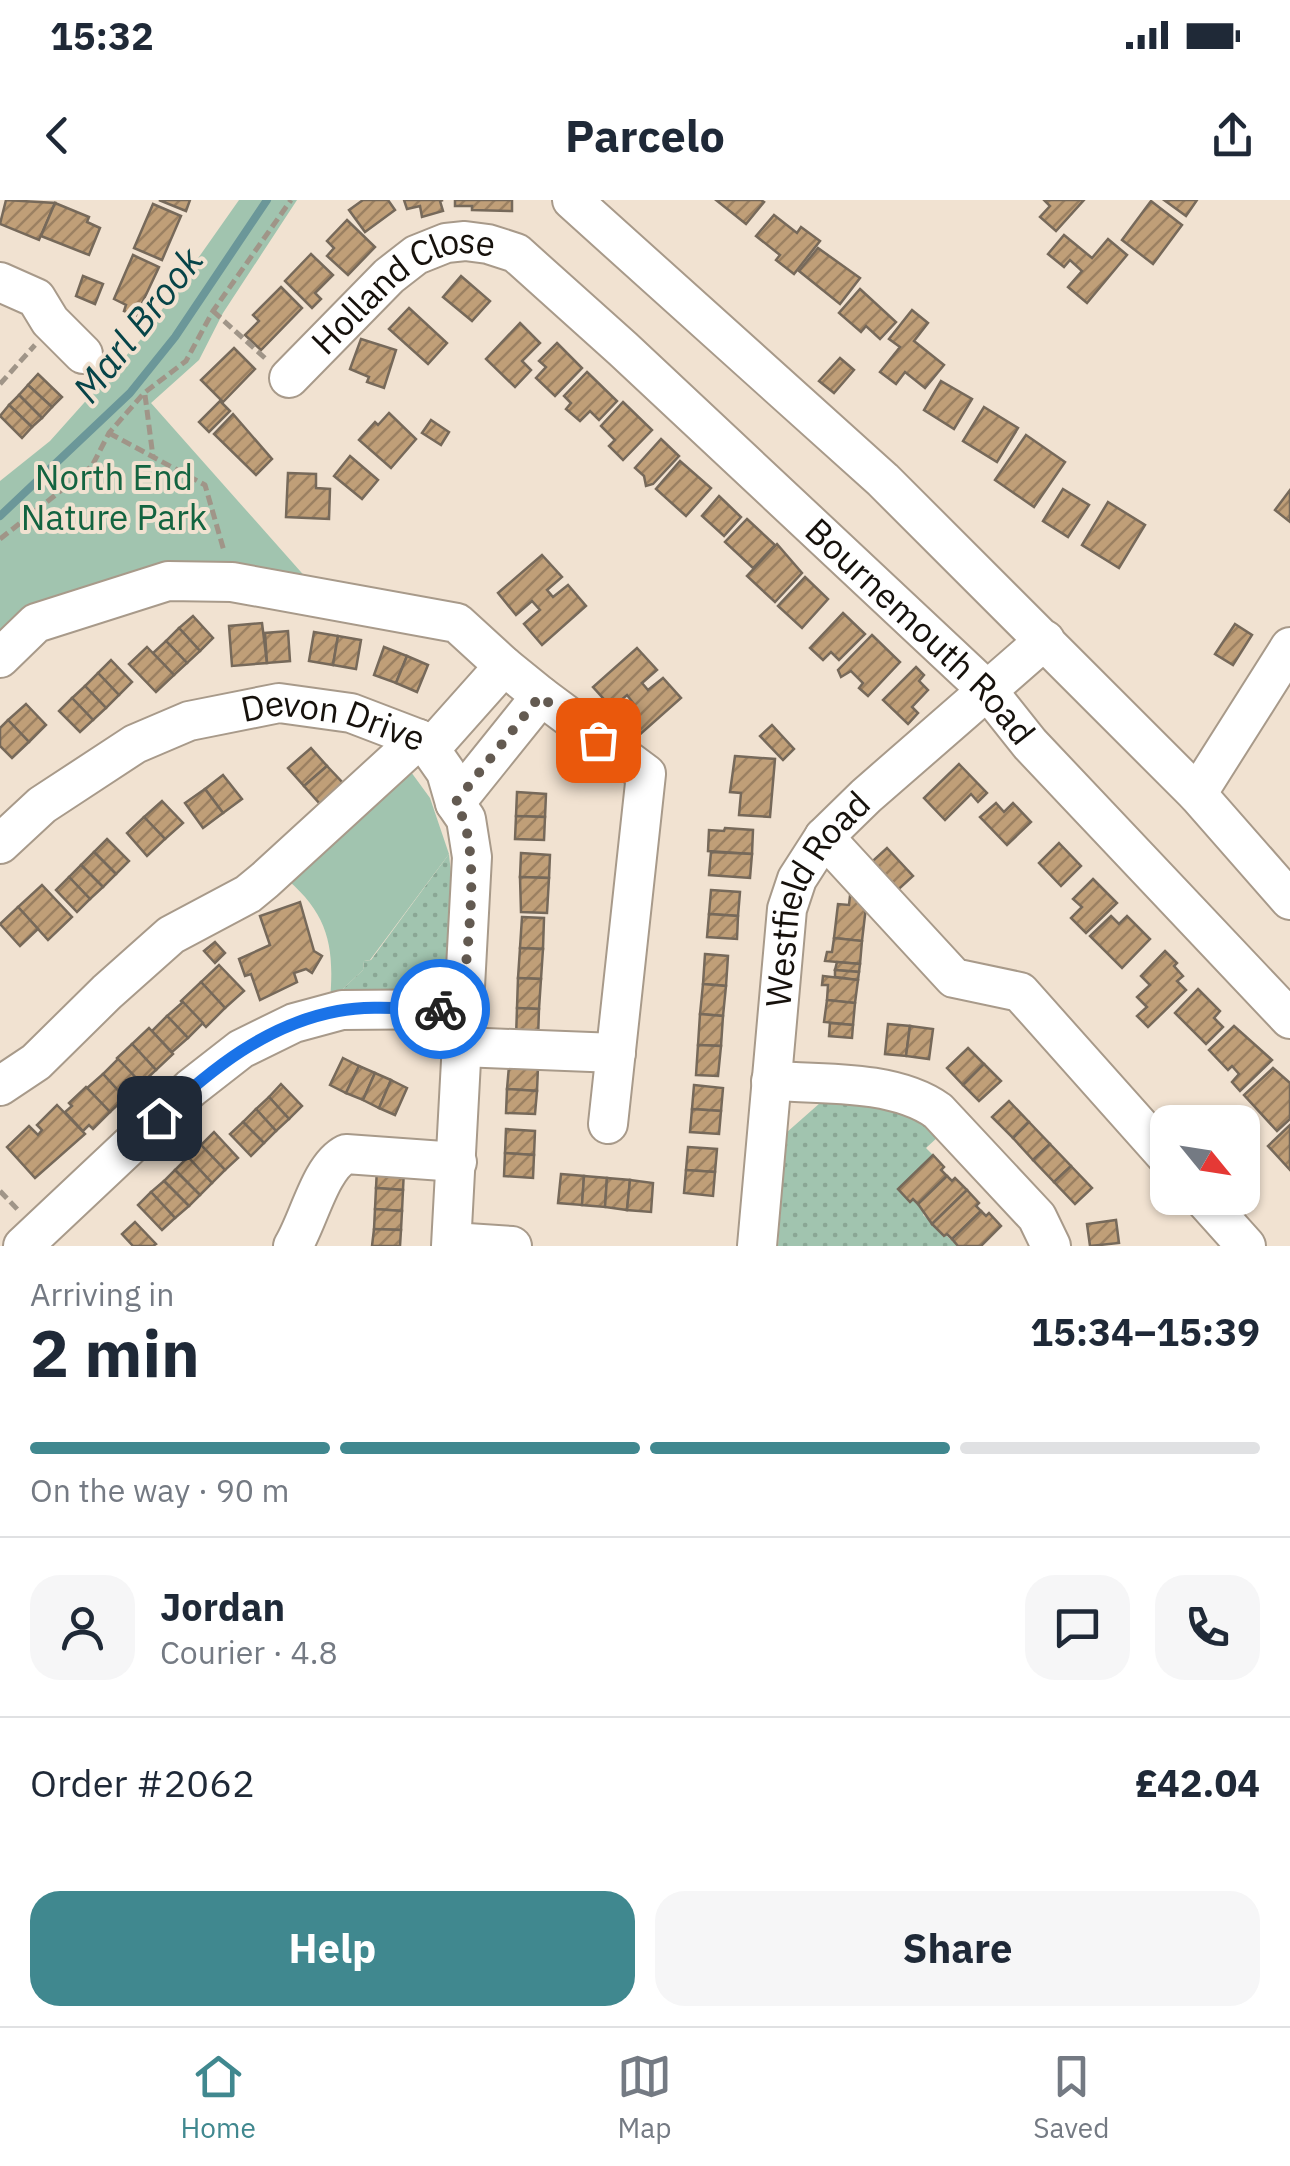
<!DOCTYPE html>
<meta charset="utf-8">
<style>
:root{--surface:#fff;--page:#f6f6f7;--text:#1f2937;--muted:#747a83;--line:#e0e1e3;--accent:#40888f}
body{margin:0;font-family:"IBM Plex Sans",sans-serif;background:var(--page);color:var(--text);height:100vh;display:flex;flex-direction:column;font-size:38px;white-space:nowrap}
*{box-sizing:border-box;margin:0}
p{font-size:32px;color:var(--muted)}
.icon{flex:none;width:55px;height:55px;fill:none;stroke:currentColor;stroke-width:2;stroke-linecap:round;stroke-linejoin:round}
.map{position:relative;height:1046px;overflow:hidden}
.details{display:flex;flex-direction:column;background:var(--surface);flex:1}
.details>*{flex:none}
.needle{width:65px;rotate:120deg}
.tools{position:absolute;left:1150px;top:905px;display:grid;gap:20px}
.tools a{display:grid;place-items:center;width:110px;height:110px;border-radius:20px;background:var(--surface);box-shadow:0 2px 8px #0004;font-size:50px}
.pin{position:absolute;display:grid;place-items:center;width:85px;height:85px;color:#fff;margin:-42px;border-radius:20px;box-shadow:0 5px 15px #0006}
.courier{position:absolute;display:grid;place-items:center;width:100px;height:100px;margin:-50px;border:8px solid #1a73e8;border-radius:50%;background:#fff;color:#222;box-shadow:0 2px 12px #0007}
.overview em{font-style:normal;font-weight:700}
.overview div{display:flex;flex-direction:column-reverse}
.overview{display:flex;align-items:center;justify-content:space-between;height:170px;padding:0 30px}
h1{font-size:65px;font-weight:700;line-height:75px}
.bar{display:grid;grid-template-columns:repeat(4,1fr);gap:15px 10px;align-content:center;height:120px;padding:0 30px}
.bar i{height:12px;border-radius:8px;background:var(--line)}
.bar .selected{background:var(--accent)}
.bar p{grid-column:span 4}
.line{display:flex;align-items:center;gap:25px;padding:0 30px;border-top:2px solid var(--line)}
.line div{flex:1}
.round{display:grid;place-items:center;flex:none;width:105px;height:105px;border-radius:30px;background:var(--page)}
.cta{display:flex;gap:20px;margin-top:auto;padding:20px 30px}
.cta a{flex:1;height:115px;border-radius:30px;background:var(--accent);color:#fff;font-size:40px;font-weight:700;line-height:115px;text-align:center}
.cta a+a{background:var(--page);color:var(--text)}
.status{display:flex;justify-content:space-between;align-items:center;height:70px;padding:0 50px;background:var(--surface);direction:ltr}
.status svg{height:28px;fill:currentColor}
header{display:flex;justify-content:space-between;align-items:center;height:130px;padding:0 30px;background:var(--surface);font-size:45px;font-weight:700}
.menu{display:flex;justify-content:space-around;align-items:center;height:140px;border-top:2px solid var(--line);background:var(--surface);font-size:28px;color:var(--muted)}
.menu a{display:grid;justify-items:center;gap:5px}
.menu .selected{color:var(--accent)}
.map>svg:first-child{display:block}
.grass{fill:url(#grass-dots)}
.park{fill:#a1c4af}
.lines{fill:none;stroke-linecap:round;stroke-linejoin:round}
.stream{stroke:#6b9799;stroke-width:8}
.building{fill:url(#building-hatch);stroke:#76695a;stroke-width:2.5}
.minor-casing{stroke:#a89a8a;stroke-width:42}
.path{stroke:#a09588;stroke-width:5;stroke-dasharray:10 5;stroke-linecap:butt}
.minor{stroke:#fff;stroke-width:38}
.done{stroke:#635a51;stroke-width:10;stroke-dasharray:0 18}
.route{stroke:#1a73e8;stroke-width:12}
.labels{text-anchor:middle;stroke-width:8;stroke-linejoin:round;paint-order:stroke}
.street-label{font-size:35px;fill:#16110c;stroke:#f1e2d1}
.park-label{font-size:35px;fill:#136440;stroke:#f1e2d1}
.water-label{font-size:38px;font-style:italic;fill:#064448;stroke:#f1e2d1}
</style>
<div class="status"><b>15:32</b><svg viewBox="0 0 49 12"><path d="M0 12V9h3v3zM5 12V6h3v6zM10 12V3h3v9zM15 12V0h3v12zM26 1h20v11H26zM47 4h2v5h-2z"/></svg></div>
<header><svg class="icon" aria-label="back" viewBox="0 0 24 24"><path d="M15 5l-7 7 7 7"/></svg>Parcelo<svg class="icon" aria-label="share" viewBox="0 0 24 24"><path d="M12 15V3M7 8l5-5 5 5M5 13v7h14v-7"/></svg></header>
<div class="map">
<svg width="1290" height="1046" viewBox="0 0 1290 1046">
<defs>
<pattern id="grass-dots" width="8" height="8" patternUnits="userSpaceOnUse" patternTransform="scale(2.5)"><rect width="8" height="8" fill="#a1c4af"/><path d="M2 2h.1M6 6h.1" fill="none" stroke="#8aa795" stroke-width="1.8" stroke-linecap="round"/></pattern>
<pattern id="building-hatch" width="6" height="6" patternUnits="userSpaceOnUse" patternTransform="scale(2.5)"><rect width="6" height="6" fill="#c09f78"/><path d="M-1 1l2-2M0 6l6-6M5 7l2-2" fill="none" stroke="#9b8061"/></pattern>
</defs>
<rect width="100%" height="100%" fill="#f1e2d1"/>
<!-- grass -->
<g class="grass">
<path d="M449 654 453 693 449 760 419 791 330 801 363 770 364 761 371 760Z"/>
<path d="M820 903C870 906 900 899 939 936L926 948 933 955 898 989 909 1001 913 999 925 1011 923 1015 958 1046H778L786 933Z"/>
</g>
<!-- park -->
<g class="park">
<path d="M239 0H297L223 113 199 160 151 203 316 389 243 374 0 446V281L50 241 142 138Z"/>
<path d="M403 561 430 598 449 654 370 760 364 761 363 770 330 801C335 742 327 712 281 674Z"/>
</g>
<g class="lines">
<!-- stream -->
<path class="stream" d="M0 316 130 193 175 137 267 0"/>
</g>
<!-- building -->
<g class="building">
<path d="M6 0 55 3 39 40 0 24Z"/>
<path d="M159 0H190L186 11Z"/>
<path d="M363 0H388L395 10 365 32 349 10Z"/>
<path d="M404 0H443L440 1 443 11 422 17 420 6 407 9Z"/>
<path d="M455 0H512V11L472 10V6H455Z"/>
<path d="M716 0H761L764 2 746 24Z"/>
<path d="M1044 0H1084L1056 31 1040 17 1050 6Z"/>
<path d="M1164 0H1197L1186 16Z"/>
<path d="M1151 1 1182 25 1153 64 1122 40Z"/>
<path d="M55 3 89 17 87 22 100 28 89 55 41 36Z"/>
<path d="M153 4 181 16 162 60 134 48Z"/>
<path d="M774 15 797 33 801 27 820 41 794 74 776 60 780 55 756 36Z"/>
<path d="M347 20 375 47 348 75 327 56 334 48 327 41Z"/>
<path d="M1064 35 1092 58 1108 39 1127 55 1087 103 1068 87 1082 71 1070 60 1064 67 1048 54Z"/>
<path d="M818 48 860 78 840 104 799 71Z"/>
<path d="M311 54 333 75 315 93 321 99 312 108 285 81Z"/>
<path d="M133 55 159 67 136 116 124 111 126 105 114 99Z"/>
<path d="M83 76 103 84 95 104 76 96Z"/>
<path d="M461 76 490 101 472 121 443 97Z"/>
<path d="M281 87 302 108 261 150 245 135 259 121 253 115Z"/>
<path d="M860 89 896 122 880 139 866 126 861 132 839 113Z"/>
<path d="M409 108 447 143 428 164 389 129Z"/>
<path d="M912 110 928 123 914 141 944 165 925 188 905 172 896 184 880 172 900 147 889 139Z"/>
<path d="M520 123 540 143 522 161 531 170 515 187 486 159Z"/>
<path d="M361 139 396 150 384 188 367 182 369 177 350 169Z"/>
<path d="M557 143 582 168 555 196 536 178 546 167 539 161Z"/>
<path d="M234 148 255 169 223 202 201 180Z"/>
<path d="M840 158 854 170 834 193 819 181Z"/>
<path d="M587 172 617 201 599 220 590 211 580 221 566 209 571 203 564 196Z"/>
<path d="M38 174 62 197 52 207 28 185Z"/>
<path d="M941 181 972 199 954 229 924 210Z"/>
<path d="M28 185 52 207 42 218 19 195Z"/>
<path d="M19 195 42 218 32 227 9 205Z"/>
<path d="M220 201 230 211 209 232 199 222Z"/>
<path d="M623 202 652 230 623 260 609 246 615 240 601 226Z"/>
<path d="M9 205 32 227 22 238 0 216Z"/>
<path d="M984 207 1018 228 997 262 963 241Z"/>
<path d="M389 213 416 239 391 268 359 240 375 222 378 225Z"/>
<path d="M233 214 272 259 256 275 214 234Z"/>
<path d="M431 220 449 232 441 245 422 233Z"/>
<path d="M1026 235 1065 262 1034 307 995 280Z"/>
<path d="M661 239 679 256 653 284 646 286 644 276 635 268Z"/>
<path d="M350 256 378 280 362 299 334 276Z"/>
<path d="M680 261 711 288 686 316 656 289Z"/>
<path d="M288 273 316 274V288L330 289 329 319 286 317Z"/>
<path d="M1063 289 1089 305 1068 337 1043 321Z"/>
<path d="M1290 290V322L1275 310Z"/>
<path d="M719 296 741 317 724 336 702 316Z"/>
<path d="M1108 302 1145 325 1119 368 1082 345Z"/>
<path d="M747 319 775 345 753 368 725 342Z"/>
<path d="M777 344 802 373 775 402 747 376Z"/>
<path d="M542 355 562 377 547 390 553 397 568 385 586 406 542 445 524 424 540 410 532 401 516 415 498 393Z"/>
<path d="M805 377 828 399 802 428 778 406Z"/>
<path d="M843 413 865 434 839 460 831 452 823 460 810 448Z"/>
<path d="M193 416 213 438 200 451 179 428Z"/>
<path d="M262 423 267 463 232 466 229 426Z"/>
<path d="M1235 424 1252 435 1233 465 1215 454Z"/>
<path d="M179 428 200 451 187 463 166 441Z"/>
<path d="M288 431 290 461 267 463 265 433Z"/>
<path d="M314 432 338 436 333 465 309 461Z"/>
<path d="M872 435 900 462 868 496 859 488 863 483 851 471 841 477 838 470Z"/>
<path d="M338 436 361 440 356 469 333 465Z"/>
<path d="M166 441 187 463 174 475 153 453Z"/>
<path d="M147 447 174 475 156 492 129 464Z"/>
<path d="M384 447 407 456 396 483 374 475Z"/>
<path d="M637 448 657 470 642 483 648 490 663 478 681 498 637 537 619 517 634 504 627 495 612 508 593 487Z"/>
<path d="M407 456 428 465 417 492 396 483Z"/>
<path d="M111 460 132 482 119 495 98 473Z"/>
<path d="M916 467 924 475 919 481 928 490 912 507 918 513 908 524 883 500Z"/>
<path d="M98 473 119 495 106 508 85 486Z"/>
<path d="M85 486 106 508 93 520 72 498Z"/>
<path d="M72 498 93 520 80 532 59 511Z"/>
<path d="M26 504 46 525 29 542 8 520Z"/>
<path d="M8 520 29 542 12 558 0 546V528Z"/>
<path d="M772 525 794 549 783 560 760 536Z"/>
<path d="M311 548 327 566 304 586 288 568Z"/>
<path d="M735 556 775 559 770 617 739 615 741 593 730 592Z"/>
<path d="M959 564 987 593 978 602 971 594 945 620 924 598Z"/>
<path d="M327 566 343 583 320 604 304 586Z"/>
<path d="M223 575 242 599 223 613 205 589Z"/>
<path d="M205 589 223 613 203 628 185 603Z"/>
<path d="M517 592 546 594 545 617 516 616Z"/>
<path d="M162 601 183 623 165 639 144 617Z"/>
<path d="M996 603 1004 612 1013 603 1031 622 1007 645 980 617Z"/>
<path d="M516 616 545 617 544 640 515 639Z"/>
<path d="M144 617 165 639 147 656 127 633Z"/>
<path d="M725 628 753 630 752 654 708 651 709 630 724 631Z"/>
<path d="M107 639 129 661 116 674 94 652Z"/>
<path d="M1059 643 1081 666 1061 686 1039 663Z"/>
<path d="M887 648 913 676 890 697 865 668Z"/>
<path d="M94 652 116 674 103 687 81 665Z"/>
<path d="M711 652 752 654 750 678 709 675Z"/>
<path d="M521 653 550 655 549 678 520 677Z"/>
<path d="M81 665 103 687 90 699 69 677Z"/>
<path d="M69 677 90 699 77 712 56 690Z"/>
<path d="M520 677 549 678 547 713 521 712Z"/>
<path d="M1093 679 1117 703 1086 733 1071 718 1082 707 1073 699Z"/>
<path d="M42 685 72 717 48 740 18 707Z"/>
<path d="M711 690 740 692 738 716 709 714Z"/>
<path d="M850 696 867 698 862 741 834 738 838 704 849 705Z"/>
<path d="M300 702 314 751 322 756 312 773 306 769 294 773 297 782 260 800 251 774 245 776 239 759 270 745 260 716Z"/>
<path d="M18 707 38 729 20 746 0 724Z"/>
<path d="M709 714 738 716 737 739 707 737Z"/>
<path d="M1111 716 1119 724 1127 716 1150 739 1122 768 1090 736Z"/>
<path d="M522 717 544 718 543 749 520 748Z"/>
<path d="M834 738 862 741 860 764 825 761 827 752H832Z"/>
<path d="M215 742 225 753 215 763 204 751Z"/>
<path d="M520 748 543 749 541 779 518 778Z"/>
<path d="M1165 751 1177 763 1174 766 1183 776 1177 781 1186 790 1148 827 1137 816 1147 807 1137 797 1150 785 1141 776Z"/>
<path d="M705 754 728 756 726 786 703 784Z"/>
<path d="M837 762 860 764 859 772 835 770Z"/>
<path d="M219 765 244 791 225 808 201 782Z"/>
<path d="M835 770 859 772 858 780 835 777Z"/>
<path d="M823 776 858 780 855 803 827 800 828 785H822Z"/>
<path d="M518 778 541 779 539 809 517 808Z"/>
<path d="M201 782 225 808 206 827 181 801Z"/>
<path d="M703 784 726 786 723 816 700 814Z"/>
<path d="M1198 789 1220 811 1214 818 1223 827 1206 844 1175 813Z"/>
<path d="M827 800 855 803 853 825 824 822Z"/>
<path d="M183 802 203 823 188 838 167 816Z"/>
<path d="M517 808 539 809 538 839 516 838Z"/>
<path d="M700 814 723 816 721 846 698 845Z"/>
<path d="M167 816 188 838 172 852 152 831Z"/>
<path d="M830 823 853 825 852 838 829 836Z"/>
<path d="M888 824 910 826 906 856 885 854Z"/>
<path d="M910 826 933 829 929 859 906 856Z"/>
<path d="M1234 826 1272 860 1240 891 1232 882 1239 874 1232 866 1228 870 1209 850Z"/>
<path d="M149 828 173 854 156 870 132 844Z"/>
<path d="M132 844 156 870 141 884 117 858Z"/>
<path d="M698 845 721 846 718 876 696 875Z"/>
<path d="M968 848 984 864 963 885 947 868Z"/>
<path d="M343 858 359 866 346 893 330 885Z"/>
<path d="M118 859 141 883 125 898 103 874Z"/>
<path d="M984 864 1001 881 979 901 963 885Z"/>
<path d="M359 866 375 873 363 900 346 893Z"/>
<path d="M509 866 538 867 537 891 507 889Z"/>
<path d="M1273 868 1290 883V919L1277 931 1244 895Z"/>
<path d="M375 873 391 880 379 908 363 900Z"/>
<path d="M103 874 125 898 110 912 87 888Z"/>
<path d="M391 880 407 888 395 915 379 908Z"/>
<path d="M281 884 302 906 289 919 269 897Z"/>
<path d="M694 885 723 888 721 911 692 909Z"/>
<path d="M86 887 110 912 93 929 89 925 83 931 65 912 72 906 69 903Z"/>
<path d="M507 889 537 891 535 914 506 913Z"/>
<path d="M269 897 289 919 276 931 256 909Z"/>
<path d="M1009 901 1029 922 1013 938 992 917Z"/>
<path d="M57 905 85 934 35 978 7 947 29 926 38 935 42 930 37 925Z"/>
<path d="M256 909 276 931 264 943 243 922Z"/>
<path d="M692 909 721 911 719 934 690 932Z"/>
<path d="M243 922 264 943 251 956 230 934Z"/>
<path d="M1029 922 1050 944 1033 960 1013 938Z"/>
<path d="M1290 925V970L1268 946Z"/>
<path d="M506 929 535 931 534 955 505 953Z"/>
<path d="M214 932 238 958 225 970 201 945Z"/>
<path d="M1050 944 1071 966 1054 982 1033 960Z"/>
<path d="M201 945 225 970 212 983 188 957Z"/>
<path d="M688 947 717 949 715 972 686 970Z"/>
<path d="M505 953 534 955 533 978 504 976Z"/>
<path d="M933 955 944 967 941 970 947 976 918 1004 913 999 910 1002 898 989Z"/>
<path d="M188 957 212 983 200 995 175 970Z"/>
<path d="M1071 966 1092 988 1075 1004 1054 982Z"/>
<path d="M377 968 404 969 403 990 376 988Z"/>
<path d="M175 970 200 995 189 1006 164 981Z"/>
<path d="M686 970 715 972 713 996 684 993Z"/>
<path d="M561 974 584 976 582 1005 558 1003Z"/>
<path d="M584 976 607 978 605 1007 582 1005Z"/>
<path d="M947 976 952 981 955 978 967 990 932 1024 918 1004Z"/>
<path d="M607 978 630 980 627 1010 605 1007Z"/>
<path d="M630 980 653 983 651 1012 627 1010Z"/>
<path d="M164 981 189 1006 175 1018 151 992Z"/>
<path d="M376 988 403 990 402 1011 375 1009Z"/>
<path d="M967 990 979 1003 976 1006 981 1011 952 1039 947 1034 944 1036 932 1024Z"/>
<path d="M151 992 175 1018 162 1030 138 1005Z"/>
<path d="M375 1009 402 1011 401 1030 374 1029Z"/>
<path d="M981 1011 986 1016 989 1013 1001 1026 981 1046H958L952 1039Z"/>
<path d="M1116 1020 1119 1043 1090 1046 1087 1024Z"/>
<path d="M135 1022 156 1044 153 1046H133L122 1034Z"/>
<path d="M374 1029 401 1030 400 1046H372Z"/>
</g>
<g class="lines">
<!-- minor casing -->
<g class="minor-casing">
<g id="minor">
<path d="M572 0 883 280 1197 594 1290 700"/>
<path d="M0 82 36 98 50 121 83 154"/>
<path id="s1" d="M289 178 389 76 416 55 446 43 465 41 488 44 516 53 623 149 987 490 1030 544 1290 819"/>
<path d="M0 458 36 423 168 381 232 382 457 423 504 466"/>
<path d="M541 496 646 574 608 924"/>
<path d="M430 549 504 466 541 496 455 603"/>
<path d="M1197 594 1290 447"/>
<path d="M824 637 954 778 1020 792 1168 958"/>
<path id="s2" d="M0 644 42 605 135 544 189 521 279 503 351 513 419 539 430 549 446 572 455 603 466 619 472 657 451 1046"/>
<path d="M461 847 616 853"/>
<path d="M771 881C823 884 895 880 938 911L1037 1017 1051 1046"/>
<path d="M0 886 36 862 107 792 171 735 248 694 265 680 419 539"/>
<path d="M1203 998 1246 1046"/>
<path d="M452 1042 512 1046"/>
<path d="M23 1046 191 888 241 849 294 823 342 810 462 809"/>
<path d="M293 1046C309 1020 320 967 346 954L457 962"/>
<path id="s3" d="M757 1046 787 709 797 679 824 637 866 596 1045 440"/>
</g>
</g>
<!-- path -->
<g class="path">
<path d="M213 111 266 159"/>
<path d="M0 184 35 145"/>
<path d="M145 195 153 257"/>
<path d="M109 233 205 285 224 351"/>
<path d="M0 339 92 266 109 233 144 193 186 161 213 111 291 0"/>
<path d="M0 991 19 1011"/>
</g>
<!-- minor -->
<use href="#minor" class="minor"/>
</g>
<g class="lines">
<!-- done -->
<path class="done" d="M440 809H462C465 756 485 645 455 603L540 496 598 540"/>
<!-- route -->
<path class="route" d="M159 918C211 869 267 824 338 811 370 805 408 809 440 809"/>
</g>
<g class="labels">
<!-- street labels -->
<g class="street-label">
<text dy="12" stroke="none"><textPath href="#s1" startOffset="150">Holland Close</textPath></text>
<text dy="12" stroke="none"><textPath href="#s1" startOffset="835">Bournemouth Road</textPath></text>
<text dy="12" stroke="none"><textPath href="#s2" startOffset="375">Devon Drive</textPath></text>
<text dy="12" stroke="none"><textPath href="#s3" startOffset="358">Westfield Road</textPath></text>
</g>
<!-- park labels -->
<g class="park-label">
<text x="114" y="290">North End<tspan x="114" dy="40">Nature Park</tspan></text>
</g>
<!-- water labels -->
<g class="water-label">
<text transform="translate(138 125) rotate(-52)" y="13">Marl Brook</text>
</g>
</g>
</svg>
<div class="tools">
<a><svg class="needle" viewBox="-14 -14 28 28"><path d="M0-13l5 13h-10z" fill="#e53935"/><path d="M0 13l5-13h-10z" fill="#747a83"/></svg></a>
</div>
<div class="pin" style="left:598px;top:540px;background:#ea580c"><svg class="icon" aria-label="bag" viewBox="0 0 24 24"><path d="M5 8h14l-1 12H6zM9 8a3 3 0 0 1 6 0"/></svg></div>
<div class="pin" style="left:159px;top:918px;background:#1f2937"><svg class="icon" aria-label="home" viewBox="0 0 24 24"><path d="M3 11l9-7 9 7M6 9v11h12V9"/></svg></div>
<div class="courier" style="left:440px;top:809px"><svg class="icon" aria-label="bike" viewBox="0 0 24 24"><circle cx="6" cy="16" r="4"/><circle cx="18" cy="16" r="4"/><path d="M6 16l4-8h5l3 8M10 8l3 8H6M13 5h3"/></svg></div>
</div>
<section class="details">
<div class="overview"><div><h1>2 min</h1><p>Arriving in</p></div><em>15:34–15:39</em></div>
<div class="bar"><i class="selected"></i><i class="selected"></i><i class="selected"></i><i></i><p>On the way · 90 m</p></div>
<div class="line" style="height:180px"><a class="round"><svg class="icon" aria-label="person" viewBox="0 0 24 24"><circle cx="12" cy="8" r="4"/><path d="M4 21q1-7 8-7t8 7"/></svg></a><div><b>Jordan</b><p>Courier · 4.8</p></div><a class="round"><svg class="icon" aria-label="chat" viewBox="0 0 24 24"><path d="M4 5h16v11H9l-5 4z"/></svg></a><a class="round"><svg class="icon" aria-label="phone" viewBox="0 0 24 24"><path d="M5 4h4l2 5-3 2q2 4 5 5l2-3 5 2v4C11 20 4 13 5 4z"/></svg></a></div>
<div class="line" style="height:130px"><div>Order #2062</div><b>£42.04</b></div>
<div class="cta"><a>Help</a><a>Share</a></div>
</section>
<nav class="menu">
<a class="selected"><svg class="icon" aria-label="home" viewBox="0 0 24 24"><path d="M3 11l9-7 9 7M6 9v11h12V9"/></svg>Home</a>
<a><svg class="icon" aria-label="map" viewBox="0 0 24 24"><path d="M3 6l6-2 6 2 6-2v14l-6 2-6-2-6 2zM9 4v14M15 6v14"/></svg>Map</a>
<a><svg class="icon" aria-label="saved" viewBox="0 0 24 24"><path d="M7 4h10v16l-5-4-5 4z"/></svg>Saved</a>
</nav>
